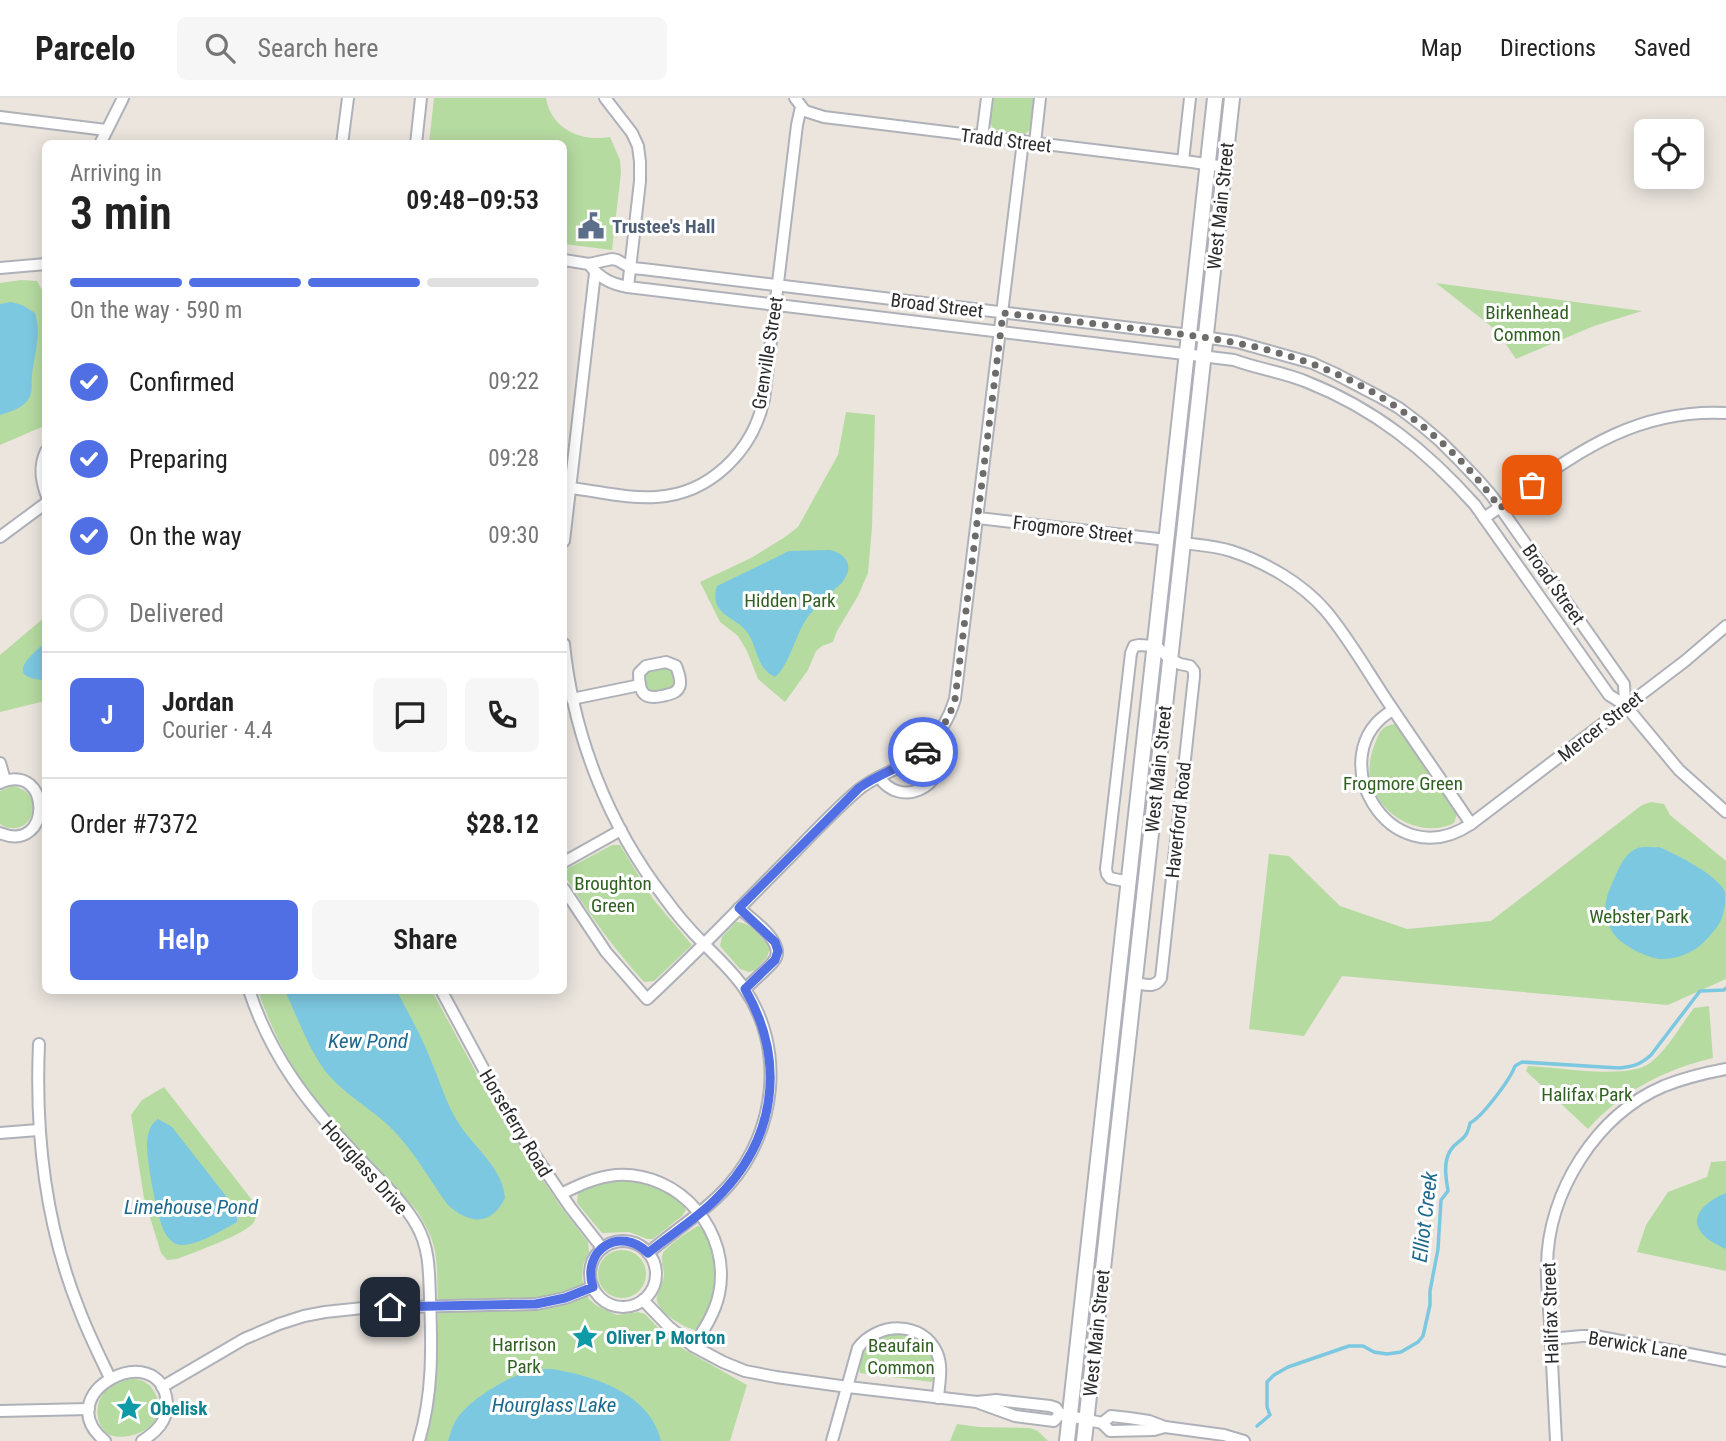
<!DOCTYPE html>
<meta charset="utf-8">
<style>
:root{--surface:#fff;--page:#f6f6f6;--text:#222;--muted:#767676;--line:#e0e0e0;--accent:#516fe5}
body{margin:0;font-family:"Roboto Condensed",sans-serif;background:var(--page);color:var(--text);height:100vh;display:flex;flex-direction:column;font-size:26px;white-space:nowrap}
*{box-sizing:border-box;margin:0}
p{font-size:23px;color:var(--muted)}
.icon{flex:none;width:38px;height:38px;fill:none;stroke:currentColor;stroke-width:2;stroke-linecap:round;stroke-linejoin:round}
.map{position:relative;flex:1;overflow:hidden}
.drawer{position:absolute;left:42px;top:42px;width:525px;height:854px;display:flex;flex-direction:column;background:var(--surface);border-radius:10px;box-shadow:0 4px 18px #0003}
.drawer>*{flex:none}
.tools{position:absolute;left:1634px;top:21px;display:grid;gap:14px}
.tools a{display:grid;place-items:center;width:70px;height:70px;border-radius:10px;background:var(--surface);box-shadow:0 4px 18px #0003;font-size:35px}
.pin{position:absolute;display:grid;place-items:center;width:60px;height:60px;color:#fff;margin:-30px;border-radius:14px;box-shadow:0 4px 10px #0006}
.courier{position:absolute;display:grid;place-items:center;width:70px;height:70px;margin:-35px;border:5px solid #516fe5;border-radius:50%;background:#fff;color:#222;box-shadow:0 2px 9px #0007}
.summary em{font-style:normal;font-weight:600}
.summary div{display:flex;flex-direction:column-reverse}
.summary{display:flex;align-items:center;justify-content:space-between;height:119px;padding:0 28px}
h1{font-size:46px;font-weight:600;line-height:52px}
.bar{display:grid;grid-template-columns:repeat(4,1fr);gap:10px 7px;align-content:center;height:84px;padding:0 28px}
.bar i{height:9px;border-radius:5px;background:var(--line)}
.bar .current{background:var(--accent)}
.bar p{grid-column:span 4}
.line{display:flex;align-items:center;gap:18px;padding:0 28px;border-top:2px solid var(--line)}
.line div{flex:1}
.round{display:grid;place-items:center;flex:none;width:74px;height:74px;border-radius:10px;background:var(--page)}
ol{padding:0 28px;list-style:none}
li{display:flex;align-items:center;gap:21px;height:77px}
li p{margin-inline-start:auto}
li .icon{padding:7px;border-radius:50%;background:var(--accent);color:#fff;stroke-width:4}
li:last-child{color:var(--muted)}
li i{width:38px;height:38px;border:4px solid var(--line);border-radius:50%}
.button{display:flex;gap:14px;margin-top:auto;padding:14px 28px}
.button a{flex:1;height:80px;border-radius:10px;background:var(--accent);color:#fff;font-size:28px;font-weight:600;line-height:80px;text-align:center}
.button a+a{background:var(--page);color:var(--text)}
header{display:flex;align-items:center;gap:42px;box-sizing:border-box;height:98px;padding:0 35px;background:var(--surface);border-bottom:2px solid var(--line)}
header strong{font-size:33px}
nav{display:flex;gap:38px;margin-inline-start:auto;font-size:24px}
.search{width:490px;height:63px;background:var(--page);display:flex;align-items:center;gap:18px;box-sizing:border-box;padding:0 24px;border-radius:10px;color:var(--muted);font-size:26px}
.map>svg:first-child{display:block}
.green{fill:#b6dba1}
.water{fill:#7dc8e1}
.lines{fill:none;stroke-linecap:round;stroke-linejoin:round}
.stream{stroke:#7dc8e1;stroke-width:3.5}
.minor-casing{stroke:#afb1b9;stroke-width:14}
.tertiary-casing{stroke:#afb1b9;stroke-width:18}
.minor{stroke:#fff;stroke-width:10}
.tertiary{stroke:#fff;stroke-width:14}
.done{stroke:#6e6c6a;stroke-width:7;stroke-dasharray:0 12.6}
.route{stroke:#516fe5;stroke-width:9}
.labels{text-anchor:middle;stroke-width:6;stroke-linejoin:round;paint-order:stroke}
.street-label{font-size:19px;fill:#2b2b2b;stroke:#fff}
.service-label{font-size:19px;font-weight:bold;fill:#4e5e75;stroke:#fff;text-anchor:start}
.park-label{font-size:19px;fill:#306022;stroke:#fff}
.culture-label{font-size:19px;font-weight:bold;fill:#0d838f;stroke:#fff;text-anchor:start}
.water-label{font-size:21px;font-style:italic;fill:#1d688d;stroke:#fff}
</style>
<header>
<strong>Parcelo</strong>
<div class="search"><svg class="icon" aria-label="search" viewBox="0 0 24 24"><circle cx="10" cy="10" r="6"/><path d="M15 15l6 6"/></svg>Search here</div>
<nav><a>Map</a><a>Directions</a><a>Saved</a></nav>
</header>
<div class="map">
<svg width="1726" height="1343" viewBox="0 0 1726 1343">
<rect width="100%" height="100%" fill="#ebe5de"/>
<!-- green -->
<g class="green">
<path d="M434 0H546C551 31 581 44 610 39L620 62 621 75 612 152 564 146V46L429 45Z"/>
<path d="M993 0H1035L1031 31 1025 36 994 32 990 25Z"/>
<path d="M21 182 37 183 46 199 44 328 0 347V185Z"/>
<path d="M1436 185 1642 213 1594 228 1516 261 1497 233Z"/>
<path d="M846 314 875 317 872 429 868 475 858 498 837 533 833 544 822 548 816 553 808 572 785 604 758 581 747 553 738 538 720 524 700 484 751 460 785 439 798 429 838 357Z"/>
<path d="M45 519V603L0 614V557Z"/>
<path d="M667 569 672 571C675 577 677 584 673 590L654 595 648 593 645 589V575L651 572Z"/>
<path d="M1395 626 1400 631 1453 709 1457 716 1454 725C1421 742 1376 716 1370 680 1368 668 1371 654 1376 643 1380 632 1383 628 1395 626Z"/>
<path d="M12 688C50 694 31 745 0 726V693Z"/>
<path d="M1651 704 1664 706 1670 717 1726 763V881L1668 907 1342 878 1304 938 1249 931 1269 756 1289 758 1340 808 1407 831 1491 823 1642 707Z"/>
<path d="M612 747H620L653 801 692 847 654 883 644 884C614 851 589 816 565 778L567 771Z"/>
<path d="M736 824C750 823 762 840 770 850L767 859 755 872 749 874 740 871 720 848 722 839Z"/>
<path d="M258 893H432L497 1013 561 1109 588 1144 589 1154 583 1167 582 1181 589 1201 597 1208 617 1217 638 1214 645 1216 667 1239 685 1252 747 1287 730 1343H426C438 1297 438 1255 438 1207 437 1190 438 1171 435 1153 432 1138 425 1126 417 1113 383 1073 343 1039 312 997 288 965 271 930 258 893Z"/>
<path d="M1709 908 1713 960C1665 971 1621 994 1588 1031L1526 973 1528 968C1558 969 1627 982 1650 965 1668 951 1680 928 1694 910Z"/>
<path d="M164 989 252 1102C255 1110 258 1116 254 1124 247 1136 192 1155 177 1161L167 1162 161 1155 144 1100 131 1017 142 1002Z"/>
<path d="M1726 1063V1173L1637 1154 1646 1127 1668 1094 1707 1079 1711 1064Z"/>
<path d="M632 1082C649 1086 680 1092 686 1112L682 1118 653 1141H647L629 1134 602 1135 577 1105 578 1095C594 1084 612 1083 632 1082Z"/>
<path d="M698 1128C706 1131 707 1137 710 1145 722 1172 718 1212 695 1232 684 1230 653 1212 657 1198 659 1190 663 1185 664 1177 664 1170 660 1162 663 1155 667 1148 690 1132 698 1128Z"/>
<circle cx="622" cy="1176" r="24"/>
<path d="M890 1234C908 1237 930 1241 934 1262 936 1270 936 1277 932 1284L860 1275C855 1250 870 1243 890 1234Z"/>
<path d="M128 1280C143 1281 151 1285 157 1299 159 1304 161 1310 159 1315 154 1333 127 1343 110 1337 93 1327 94 1302 108 1290 114 1286 121 1283 128 1280Z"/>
<path d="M957 1326 979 1329 1030 1330 1038 1333 1048 1343H950Z"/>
</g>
<!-- water -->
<g class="water">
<path d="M11 204 22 207 35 215C42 236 34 257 32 278 31 285 33 294 29 300 24 310 9 314 0 317V206Z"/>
<path d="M830 452C844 455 854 466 845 480 843 485 837 489 834 492 823 503 811 513 804 525 795 540 788 569 775 579 756 571 758 549 747 534 739 523 725 520 718 509 714 501 715 495 717 488L789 453Z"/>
<path d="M45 545V582C5 580 28 559 45 545Z"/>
<path d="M1659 749C1676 756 1719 778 1725 794 1726 805 1724 820 1717 829 1709 839 1701 849 1690 854 1682 858 1673 861 1664 861 1649 862 1621 847 1613 835 1610 831 1606 820 1605 815 1604 801 1612 786 1617 774 1621 765 1628 753 1638 750 1644 748 1653 750 1659 749Z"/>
<path d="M285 893H397C408 915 421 937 430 960 441 985 447 1011 464 1033 480 1054 503 1073 505 1100 491 1129 468 1126 447 1106 428 1079 412 1050 389 1028 369 1009 339 993 323 970 307 947 297 918 285 893Z"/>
<path d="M158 1021 172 1029 237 1112V1124C224 1131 191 1152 176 1146 172 1144 167 1139 165 1135 157 1121 146 1060 147 1044 148 1035 150 1026 158 1021Z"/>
<path d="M1726 1095V1151C1717 1147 1704 1141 1699 1131 1690 1114 1713 1100 1726 1095Z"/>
<path d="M551 1271C593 1277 651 1296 661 1343H448C451 1334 453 1325 459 1318 472 1300 512 1276 534 1272 539 1271 545 1271 551 1271Z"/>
</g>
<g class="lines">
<!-- stream -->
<path class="stream" d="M1257 1328 1270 1317 1267 1309V1284L1274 1277 1288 1269 1349 1248H1363L1374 1254 1387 1256 1401 1254 1418 1244 1423 1238 1430 1207V1193L1438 1151 1441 1102 1448 1093C1446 1080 1443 1065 1450 1053 1458 1040 1466 1045 1470 1025 1482 1019 1510 982 1515 968L1522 964 1618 970C1632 969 1640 967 1651 957L1700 893 1724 892 1726 890"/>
<!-- minor casing -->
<g class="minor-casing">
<g id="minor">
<path d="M605 0 632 35 638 48 640 64V83L628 189"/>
<path d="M795 0 805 13 824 19 1192 64 1225 69"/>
<path d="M0 19 106 32"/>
<path d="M982 39 987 0"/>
<path d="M1035 45 1040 0"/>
<path d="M100 46 123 0"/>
<path d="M342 46 348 0"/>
<path d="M416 46 421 0"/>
<path d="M1183 63 1190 0"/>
<path d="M564 162 589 166 612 161 617 162 631 170 643 171 1190 237 1237 244 1312 265 1334 275 1378 298 1399 310 1420 326 1440 343 1458 361 1479 383 1492 398 1624 586 1625 607"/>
<path d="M589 166C599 180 611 186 628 189L1234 262C1258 271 1283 274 1307 284 1375 311 1426 352 1475 407L1609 597 1625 607 1679 672 1726 714"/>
<path d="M0 170 46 166"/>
<path d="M46 353C39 368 41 381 46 396"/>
<path d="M570 390C598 393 628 401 656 399 710 396 753 353 764 301L797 27 801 9"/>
<path d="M978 420 1167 442"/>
<path d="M1484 420C1563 367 1623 310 1726 315"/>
<path d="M0 439 46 405"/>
<path d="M564 443 595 175"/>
<path d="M1183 445C1199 447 1216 448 1231 453 1265 464 1302 485 1326 513 1351 543 1370 578 1392 610 1418 649 1445 687 1471 726 1389 781 1318 655 1393 612"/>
<path d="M564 546C573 636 608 727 664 799 676 816 690 832 705 847 719 861 733 874 744 890 786 950 776 1034 729 1087 705 1114 675 1132 648 1155"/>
<path d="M666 564 676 568C678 573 681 580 680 586 679 595 670 596 662 598 643 602 639 594 639 575L646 568Z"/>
<path d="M572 601 640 587"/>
<path d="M0 665 5 682"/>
<path d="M879 679C900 710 944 691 941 653L933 643"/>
<path d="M0 685C52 662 53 757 0 735"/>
<path d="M1471 726 1685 563 1726 528"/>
<path d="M564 764 621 732"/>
<path d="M1129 784 1110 780 1107 776 1106 771 1131 555 1134 548 1139 547 1156 548 1170 561 1180 566 1190 568 1194 573V579L1161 880C1155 891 1145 886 1134 885"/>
<path d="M564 791 606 854 647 901C697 855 744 805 792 757 813 735 834 713 857 693 877 675 907 671 925 651 939 637 949 621 955 601L1023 43"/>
<path d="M739 810C751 821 789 846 773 864 764 874 754 882 745 891"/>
<path d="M249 892C271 959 308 1006 355 1056 376 1079 402 1101 417 1128 430 1151 429 1176 430 1201 432 1249 433 1296 419 1343"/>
<path d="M441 892 511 1022 570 1109 602 1150"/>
<path d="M39 946C35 1037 45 1126 79 1211 88 1235 99 1257 110 1280"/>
<path d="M0 1035 38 1032"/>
<path d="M561 1096C579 1087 596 1079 616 1077 680 1073 732 1134 719 1196 715 1215 704 1232 693 1248"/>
<circle cx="623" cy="1176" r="33"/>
<path d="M643 1202 669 1229 693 1248 723 1264 745 1273 776 1279 848 1289 977 1304 996 1302 1050 1308 1056 1310 1060 1316 1102 1325 1110 1333 1154 1332 1165 1329"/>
<path d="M1550 1241 1582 1238H1595L1726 1263"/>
<path d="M162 1289 244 1241 279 1226 304 1218 325 1214 363 1210 536 1206 565 1200 593 1189"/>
<path d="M979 1305 1015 1318 1054 1323 1060 1316"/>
<path d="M0 1313 89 1311"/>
<path d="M1102 1325 1111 1318 1129 1320 1149 1323 1165 1329 1224 1337 1244 1343"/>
<path d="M105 1343C46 1295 161 1237 167 1305 168 1323 156 1334 142 1343"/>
<path d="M832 1343 858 1250C877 1224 923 1222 937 1255 943 1269 939 1285 938 1300"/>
<path d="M1556 1343C1554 1304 1552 1265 1550 1225 1549 1206 1546 1186 1547 1167 1548 1094 1596 1017 1664 988 1684 980 1705 975 1726 971"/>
</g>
</g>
<!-- tertiary casing -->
<g class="tertiary-casing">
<g id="tertiary">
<path d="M1067 1343 1215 0"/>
<path d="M1084 1343 1232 0"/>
</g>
</g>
<!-- minor -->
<use href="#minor" class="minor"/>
<!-- tertiary -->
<use href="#tertiary" class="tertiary"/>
</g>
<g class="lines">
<!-- done -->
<path class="done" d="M923 654C938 637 949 622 955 601L1003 215C1049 220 1094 226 1140 231 1199 238 1257 245 1312 266 1387 293 1454 345 1500 410L1532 387"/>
<!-- route -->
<path class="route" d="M390 1209 536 1206 565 1200 593 1189C581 1152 620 1127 648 1155 670 1137 695 1122 715 1102 776 1043 787 964 745 891L775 862 778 853 775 844 739 810 859 690C879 675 904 669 923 654"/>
</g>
<!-- icons -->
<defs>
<g id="civic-bare" transform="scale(2.1)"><path d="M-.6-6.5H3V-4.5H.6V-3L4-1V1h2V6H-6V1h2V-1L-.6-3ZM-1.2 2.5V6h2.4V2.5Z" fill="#5c6f8a" stroke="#fff" stroke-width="2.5" paint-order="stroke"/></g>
<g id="sight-bare" transform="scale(2.1)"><path d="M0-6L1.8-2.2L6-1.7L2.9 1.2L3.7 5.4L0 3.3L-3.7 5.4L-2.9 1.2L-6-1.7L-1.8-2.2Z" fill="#0f9aa8" stroke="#fff" stroke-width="2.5" paint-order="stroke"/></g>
</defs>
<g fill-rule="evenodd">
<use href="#civic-bare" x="591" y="128"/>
<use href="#sight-bare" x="585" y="1239"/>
<use href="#sight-bare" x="129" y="1310"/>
</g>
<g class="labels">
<!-- street labels -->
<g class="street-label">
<text transform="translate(1006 42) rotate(7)" y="7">Tradd Street</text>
<text transform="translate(1220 108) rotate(-84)" y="7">West Main Street</text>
<text transform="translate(937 207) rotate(7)" y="7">Broad Street</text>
<text transform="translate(767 255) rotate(-81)" y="7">Grenville Street</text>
<text transform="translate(1073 431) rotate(7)" y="7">Frogmore Street</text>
<text transform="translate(1554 486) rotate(55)" y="7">Broad Street</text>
<text transform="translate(1600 628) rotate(-38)" y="7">Mercer Street</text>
<text transform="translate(1158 671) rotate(-84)" y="7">West Main Street</text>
<text transform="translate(1178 722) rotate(-84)" y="7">Haverford Road</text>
<text transform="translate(516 1025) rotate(59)" y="7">Horseferry Road</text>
<text transform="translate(365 1069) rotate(48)" y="7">Hourglass Drive</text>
<text transform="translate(1550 1215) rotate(-92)" y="7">Halifax Street</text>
<text transform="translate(1096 1235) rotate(-84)" y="7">West Main Street</text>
<text transform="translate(1638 1247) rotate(9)" y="7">Berwick Lane</text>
</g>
<!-- service labels -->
<g class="service-label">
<text x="612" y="135">Trustee's Hall</text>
</g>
<!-- park labels -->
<g class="park-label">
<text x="1527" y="221">Birkenhead<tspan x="1527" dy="22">Common</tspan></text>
<text x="790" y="509">Hidden Park</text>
<text x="1403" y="692">Frogmore Green</text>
<text x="613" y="792">Broughton<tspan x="613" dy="22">Green</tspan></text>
<text x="1639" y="825">Webster Park</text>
<text x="1587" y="1003">Halifax Park</text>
<text x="524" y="1253">Harrison<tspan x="524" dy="22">Park</tspan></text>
<text x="901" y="1254">Beaufain<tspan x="901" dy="22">Common</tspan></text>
</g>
<!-- culture labels -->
<g class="culture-label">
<text x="606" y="1246">Oliver P Morton</text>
<text x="150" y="1317">Obelisk</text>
</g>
<!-- water labels -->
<g class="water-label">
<text x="368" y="950">Kew Pond</text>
<text x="191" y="1116">Limehouse Pond</text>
<text transform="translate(1425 1119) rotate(-83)" y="7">Elliot Creek</text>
<text x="554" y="1314">Hourglass Lake</text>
</g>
</g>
</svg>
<div class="tools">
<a><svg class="icon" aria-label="locate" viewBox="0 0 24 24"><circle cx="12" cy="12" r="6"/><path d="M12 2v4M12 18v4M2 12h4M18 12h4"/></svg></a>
</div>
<div class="pin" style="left:1532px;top:387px;background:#ea580c"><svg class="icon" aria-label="bag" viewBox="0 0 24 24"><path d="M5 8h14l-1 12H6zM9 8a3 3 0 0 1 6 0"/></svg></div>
<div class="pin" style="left:390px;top:1209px;background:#1f2937"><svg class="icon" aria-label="home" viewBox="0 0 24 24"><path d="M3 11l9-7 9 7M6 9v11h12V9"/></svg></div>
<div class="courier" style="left:923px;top:654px"><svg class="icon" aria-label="car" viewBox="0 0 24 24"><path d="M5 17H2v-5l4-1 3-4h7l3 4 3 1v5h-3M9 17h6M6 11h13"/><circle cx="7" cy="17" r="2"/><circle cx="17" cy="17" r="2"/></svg></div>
<section class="drawer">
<div class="summary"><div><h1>3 min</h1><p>Arriving in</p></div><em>09:48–09:53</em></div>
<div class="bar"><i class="current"></i><i class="current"></i><i class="current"></i><i></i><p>On the way · 590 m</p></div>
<ol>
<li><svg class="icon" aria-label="check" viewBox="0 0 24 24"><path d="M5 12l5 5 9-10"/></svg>Confirmed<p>09:22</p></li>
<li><svg class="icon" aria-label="check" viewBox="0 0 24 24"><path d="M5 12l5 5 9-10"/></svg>Preparing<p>09:28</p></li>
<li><svg class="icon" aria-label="check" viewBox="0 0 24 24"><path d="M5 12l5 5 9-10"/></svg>On the way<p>09:30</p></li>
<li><i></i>Delivered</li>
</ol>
<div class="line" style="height:126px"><b class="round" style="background:var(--accent);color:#fff">J</b><div><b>Jordan</b><p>Courier · 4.4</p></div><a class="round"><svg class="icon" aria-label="chat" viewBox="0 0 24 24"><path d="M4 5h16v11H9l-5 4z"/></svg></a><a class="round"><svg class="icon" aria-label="phone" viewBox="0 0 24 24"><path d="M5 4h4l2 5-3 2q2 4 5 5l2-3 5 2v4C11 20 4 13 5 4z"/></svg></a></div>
<div class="line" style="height:91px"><div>Order #7372</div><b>$28.12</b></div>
<div class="button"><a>Help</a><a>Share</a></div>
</section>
</div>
